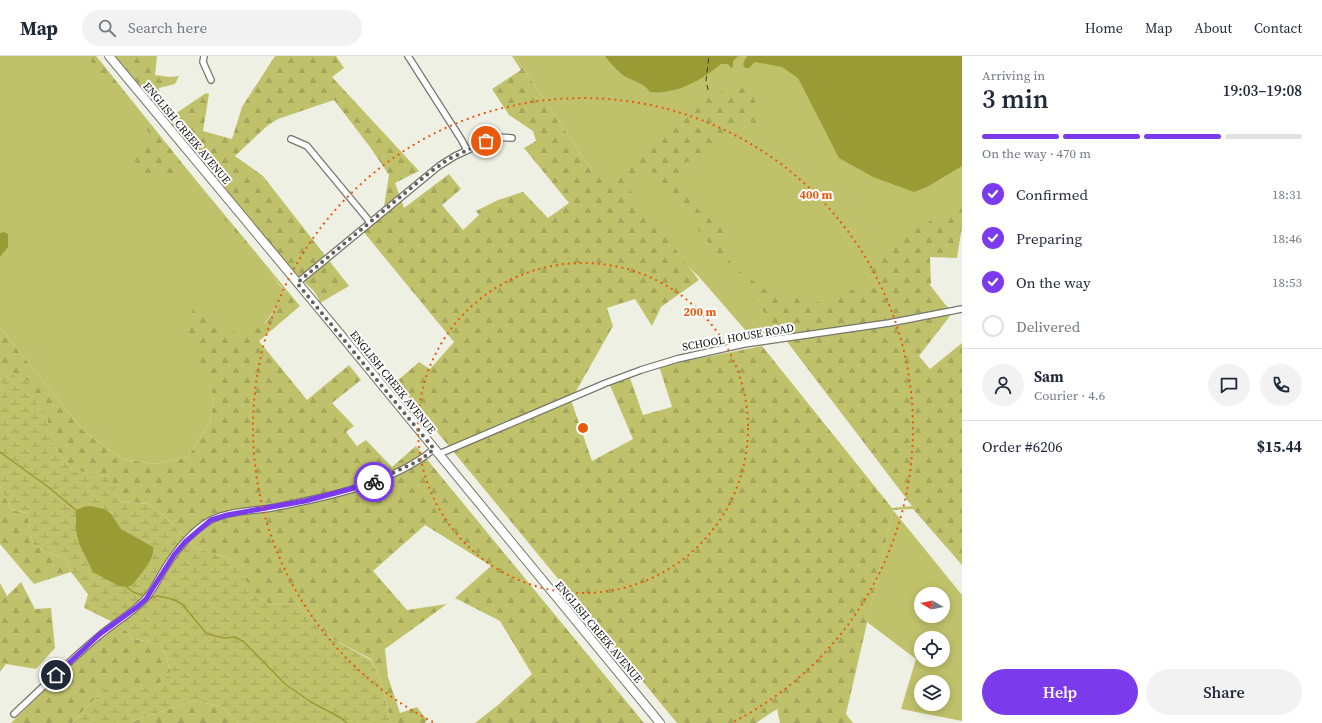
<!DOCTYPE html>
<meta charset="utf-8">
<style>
:root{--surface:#fff;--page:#f2f2f3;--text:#1f2937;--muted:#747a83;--line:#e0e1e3;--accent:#7c3aed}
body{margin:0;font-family:"Source Serif 4",serif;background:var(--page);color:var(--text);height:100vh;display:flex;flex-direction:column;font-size:15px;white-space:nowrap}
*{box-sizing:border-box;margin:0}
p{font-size:13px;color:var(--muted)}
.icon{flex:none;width:22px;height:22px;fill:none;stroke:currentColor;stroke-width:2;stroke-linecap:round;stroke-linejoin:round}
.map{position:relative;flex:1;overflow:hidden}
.side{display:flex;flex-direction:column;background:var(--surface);width:360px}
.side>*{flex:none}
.needle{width:26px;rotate:279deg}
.tools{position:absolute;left:914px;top:531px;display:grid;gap:8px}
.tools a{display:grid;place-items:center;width:36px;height:36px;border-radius:50%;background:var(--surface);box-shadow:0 2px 10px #0003;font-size:20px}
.pin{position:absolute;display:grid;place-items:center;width:34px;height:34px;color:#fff;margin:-17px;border:2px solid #fff;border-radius:50%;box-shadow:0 1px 4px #0007}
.courier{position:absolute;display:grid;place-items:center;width:40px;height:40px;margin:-20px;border:3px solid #7c3aed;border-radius:50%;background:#fff;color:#222;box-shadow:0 1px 5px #0007}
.headline em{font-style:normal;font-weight:600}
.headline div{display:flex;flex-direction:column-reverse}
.headline{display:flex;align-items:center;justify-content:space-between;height:68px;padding:0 20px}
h1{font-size:26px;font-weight:600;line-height:30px}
.bar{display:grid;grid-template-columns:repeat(4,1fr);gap:6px 4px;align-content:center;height:48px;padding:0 20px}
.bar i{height:5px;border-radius:3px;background:var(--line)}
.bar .on{background:var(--accent)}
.bar p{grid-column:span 4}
.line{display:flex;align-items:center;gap:10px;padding:0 20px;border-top:1px solid var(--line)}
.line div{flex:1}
.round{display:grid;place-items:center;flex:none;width:42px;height:42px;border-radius:21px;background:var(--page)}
ol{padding:0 20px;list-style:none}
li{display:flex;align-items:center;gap:12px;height:44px}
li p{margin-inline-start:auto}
li .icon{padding:4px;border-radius:50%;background:var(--accent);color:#fff;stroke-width:4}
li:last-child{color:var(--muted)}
li i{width:22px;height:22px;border:2px solid var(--line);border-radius:50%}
.primary-button{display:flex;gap:8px;margin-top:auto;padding:8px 20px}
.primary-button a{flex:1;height:46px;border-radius:24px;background:var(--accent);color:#fff;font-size:16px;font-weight:600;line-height:46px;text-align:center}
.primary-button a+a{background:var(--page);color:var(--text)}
header{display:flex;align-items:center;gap:24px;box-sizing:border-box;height:56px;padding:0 20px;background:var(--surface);border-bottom:1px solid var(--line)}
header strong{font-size:19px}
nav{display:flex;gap:22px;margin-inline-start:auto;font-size:14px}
.search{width:280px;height:36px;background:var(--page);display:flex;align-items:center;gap:10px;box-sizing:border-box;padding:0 14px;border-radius:22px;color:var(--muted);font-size:15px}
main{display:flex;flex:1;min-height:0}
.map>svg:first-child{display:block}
.green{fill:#c0c26b;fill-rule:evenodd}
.forest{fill:url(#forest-firs);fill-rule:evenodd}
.wetland{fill:url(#wetland-marsh)}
.water{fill:#9a9b34}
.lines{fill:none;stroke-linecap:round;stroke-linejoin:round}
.stream{stroke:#9a9b34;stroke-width:1.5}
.ferry{stroke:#3a3a10;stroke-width:1;stroke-dasharray:5 4;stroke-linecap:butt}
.minor-casing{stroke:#76766c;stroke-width:8}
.secondary-casing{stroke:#76766c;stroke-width:10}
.minor{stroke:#fff;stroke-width:5.5}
.secondary{stroke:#fff;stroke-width:8}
.done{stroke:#60615a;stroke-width:4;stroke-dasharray:0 7.2}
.route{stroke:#7c3aed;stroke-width:5}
.ring{fill:none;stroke:#e8590c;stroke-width:2;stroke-dasharray:2 4}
.labels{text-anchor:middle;stroke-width:4;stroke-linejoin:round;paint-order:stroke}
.street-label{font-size:11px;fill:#131410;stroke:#fff}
.centre{fill:#e8590c;stroke:#fff;stroke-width:2}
.ring-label{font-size:12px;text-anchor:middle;font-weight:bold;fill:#e8590c;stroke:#fff;stroke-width:4;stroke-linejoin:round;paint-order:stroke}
</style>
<header>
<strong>Map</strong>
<div class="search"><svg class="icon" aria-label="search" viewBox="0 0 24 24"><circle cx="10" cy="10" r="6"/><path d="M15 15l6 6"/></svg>Search here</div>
<nav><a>Home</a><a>Map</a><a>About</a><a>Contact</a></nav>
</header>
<main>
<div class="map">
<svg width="962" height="667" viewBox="0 0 962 667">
<defs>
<pattern id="forest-firs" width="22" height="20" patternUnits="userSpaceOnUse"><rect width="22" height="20" fill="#c0c26b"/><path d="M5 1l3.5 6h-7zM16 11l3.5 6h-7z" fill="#a4a65c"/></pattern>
<pattern id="wetland-marsh" width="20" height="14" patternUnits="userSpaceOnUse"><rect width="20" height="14" fill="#c0c26b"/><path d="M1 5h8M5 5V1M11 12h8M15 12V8" fill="none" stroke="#a4a65c"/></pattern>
</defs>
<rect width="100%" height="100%" fill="#eff0e4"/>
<!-- green -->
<g class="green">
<path d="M0 0H96L286 237 214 340 210 366 188 401 155 408 123 403 84 375 0 272Z"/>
<path d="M515 0H962V166L906 198 947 251 782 279 753 283 700 222 592 115Z"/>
<path d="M893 454 962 539V665L901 653 916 603 867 566ZM921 538H943V560H921ZM921 582H943V604H921ZM921 626H943V648H921Z"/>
</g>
<!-- forest -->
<g class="forest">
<path d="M86 0H96L185 111 300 250 259 285 307 344 349 309 361 324 332 347 354 370 346 376 357 390 366 384 392 411 416 390 644 667H475L498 649 532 618 500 565 455 542 491 510 425 469 373 515 407 554 447 548 385 593 388 621 400 657 417 651 427 664 425 667H391L381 624 371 603 332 583 297 547 269 548 254 538 231 503 194 491 169 464 149 448 120 445 110 421 72 414 48 382V356L37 352 8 317 0 335V272L84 375 123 403 155 408 188 401 210 366 214 340 185 268 194 252 239 279 266 267 286 236 186 118H145L129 97 152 80Z"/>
<path d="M113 0H157L155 19 170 21 179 20 175 28 159 32 160 40 175 58 206 37 209 38 203 75 232 83 242 51 275 0H336L344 12 332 21 419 115 395 127 404 152 449 118 461 133 442 149 463 174 479 159 476 155 498 144 523 136 548 162 569 147 524 92 536 85 533 75 509 59 492 33 521 14 512 0H515L592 115 609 119 638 99 654 80 661 76 692 51 709 41 727 34 747 21 763 69 749 66 732 75 710 100 676 109 699 155 726 175 731 209 770 237 822 247 866 228 868 206 879 194 962 147V171L957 202 930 201 931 228 925 229 953 256 919 300 930 313 962 287V509L913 453 893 454 846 658 853 667H780L777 653 756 667H677L396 326 419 306 430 313 454 286 362 174 383 157 389 119 370 91 334 44 278 63 267 70 235 100 263 120 349 230 320 247C317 234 302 225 293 216ZM648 111 782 279 912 450 892 452 762 290 659 310 672 351 643 359 629 319 609 327 633 383 592 405 571 344 613 270 607 252 635 243 652 270 661 251 699 224 623 125Z"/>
<path d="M0 431 12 454 27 457 33 489 67 504 71 516 34 528 0 488Z"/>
<path d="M21 526 35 553 51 552 55 592 36 613 6 608 0 616V527L7 540Z"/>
<path d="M113 566 123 571 134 583 161 588 171 615 157 630H107L72 667H11Z"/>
<path d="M192 645 221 650 239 667H133L134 665Z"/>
</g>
<!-- wetland -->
<path class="wetland" d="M8 317 31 326 37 352 48 356V382L72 414 111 421 120 445 149 448 169 464 194 491 231 503 255 538 269 548 297 547 332 583 371 604 381 624 391 667H239L221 650 192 645 134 665 133 667H72L107 630H157L171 615 161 588 134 583 123 571 84 552 88 538 71 516 67 504 33 489 27 457 12 454 0 431V335Z"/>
<!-- water -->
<g class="water">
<path d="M605 0H738L733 5V11L731 12 728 8H721C702 24 676 39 650 36 645 28 634 25 626 21 617 15 611 8 605 0Z"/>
<path d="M747 0H962V110L927 131 914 136 873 121 839 102 798 22 782 11 755 6 749 12H745C741 7 745 5 747 0Z"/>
<path d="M4 176 8 178V191L0 201V177Z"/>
<path d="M91 450 106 454 111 458 121 473 153 491C156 501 139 521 132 529L127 531 119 530 93 516 79 487 76 475V454L84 451Z"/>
</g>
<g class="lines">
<!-- stream -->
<g class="stream">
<path d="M0 396 47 430 76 454"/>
<path d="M127 531 133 536 145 540"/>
<path d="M148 541 151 542 157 540 172 543 182 548 206 577 215 580 225 582 235 581 244 586 285 628 311 646 341 662 347 667"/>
</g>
<!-- ferry -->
<path class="ferry" d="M708 34 706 24 709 0"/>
<!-- minor casing -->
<g class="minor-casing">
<g id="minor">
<path d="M204 0 203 6 211 24"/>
<path d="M408 0 461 83 467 94"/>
<path d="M291 83 307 90 370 166"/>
<path d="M297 227 439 110 455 100 496 81 512 82"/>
<path d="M439 398 606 327 641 314 677 303 744 288 889 267 962 253"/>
<path d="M14 658C42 632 69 605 99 580 114 567 133 557 146 542 153 535 157 525 162 517 174 497 191 475 211 464 229 455 252 455 271 452 324 442 392 428 434 393"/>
</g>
</g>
<!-- secondary casing -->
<g class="secondary-casing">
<path id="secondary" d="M109 0 336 273 660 667"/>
</g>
<!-- minor -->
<use href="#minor" class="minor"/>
<!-- secondary -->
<use href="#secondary" class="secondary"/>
</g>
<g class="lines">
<!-- done -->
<path class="done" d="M374 426 416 406 423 402 434 393 297 227 429 117 447 104 486 85"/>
<!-- route -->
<path class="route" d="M56 619 100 578 137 551 146 543 174 499 185 486 211 464 227 459 305 445 347 434 374 426"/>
</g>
<!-- distance rings -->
<g class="ring">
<circle cx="583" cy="372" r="165"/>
<path d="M433 666A330 330 0 1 1 733 666"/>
</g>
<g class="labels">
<!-- street labels -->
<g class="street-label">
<text transform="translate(187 77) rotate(50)" y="4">ENGLISH CREEK AVENUE</text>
<text transform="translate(738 281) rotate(-10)" y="4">SCHOOL HOUSE ROAD</text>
<text transform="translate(393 326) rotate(51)" y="4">ENGLISH CREEK AVENUE</text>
<text transform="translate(599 576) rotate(50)" y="4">ENGLISH CREEK AVENUE</text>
</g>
</g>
<circle cx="583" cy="372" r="6" class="centre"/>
<g class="ring-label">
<text x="816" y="143">400 m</text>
<text x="700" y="260">200 m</text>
</g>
</svg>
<div class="tools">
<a><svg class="needle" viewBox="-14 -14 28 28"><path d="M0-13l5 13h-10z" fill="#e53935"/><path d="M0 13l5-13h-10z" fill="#747a83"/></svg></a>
<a><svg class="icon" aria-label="locate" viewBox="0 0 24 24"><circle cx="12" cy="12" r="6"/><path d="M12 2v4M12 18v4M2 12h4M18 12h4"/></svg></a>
<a><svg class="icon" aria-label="layers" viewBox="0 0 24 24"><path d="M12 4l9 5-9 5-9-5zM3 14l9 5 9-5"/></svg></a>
</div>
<div class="pin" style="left:486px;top:85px;background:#ea580c"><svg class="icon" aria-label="bag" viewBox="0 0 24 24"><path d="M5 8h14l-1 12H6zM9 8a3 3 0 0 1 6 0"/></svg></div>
<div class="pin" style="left:56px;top:619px;background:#1f2937"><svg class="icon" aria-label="home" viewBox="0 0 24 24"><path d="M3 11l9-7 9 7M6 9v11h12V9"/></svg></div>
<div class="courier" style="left:374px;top:426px"><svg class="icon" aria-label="bike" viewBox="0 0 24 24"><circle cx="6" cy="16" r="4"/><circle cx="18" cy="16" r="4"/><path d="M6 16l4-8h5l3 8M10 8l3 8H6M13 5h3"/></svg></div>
</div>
<section class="side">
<div class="headline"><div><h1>3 min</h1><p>Arriving in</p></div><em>19:03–19:08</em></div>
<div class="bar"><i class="on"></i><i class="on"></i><i class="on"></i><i></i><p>On the way · 470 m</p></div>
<ol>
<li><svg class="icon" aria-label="check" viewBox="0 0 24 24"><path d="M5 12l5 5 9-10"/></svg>Confirmed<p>18:31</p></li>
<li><svg class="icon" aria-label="check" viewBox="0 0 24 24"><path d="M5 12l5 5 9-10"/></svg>Preparing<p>18:46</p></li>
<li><svg class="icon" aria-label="check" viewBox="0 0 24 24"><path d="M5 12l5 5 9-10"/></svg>On the way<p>18:53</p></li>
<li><i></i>Delivered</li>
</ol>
<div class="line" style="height:72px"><a class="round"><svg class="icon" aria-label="person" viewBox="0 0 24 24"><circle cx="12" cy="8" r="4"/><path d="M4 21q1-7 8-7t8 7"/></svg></a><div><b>Sam</b><p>Courier · 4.6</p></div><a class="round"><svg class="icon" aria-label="chat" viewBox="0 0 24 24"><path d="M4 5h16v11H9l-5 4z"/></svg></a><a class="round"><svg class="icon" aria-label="phone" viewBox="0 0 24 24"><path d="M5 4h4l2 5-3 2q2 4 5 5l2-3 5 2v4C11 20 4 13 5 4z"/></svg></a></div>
<div class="line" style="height:52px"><div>Order #6206</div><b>$15.44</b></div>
<div class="primary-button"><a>Help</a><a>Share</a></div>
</section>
</main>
